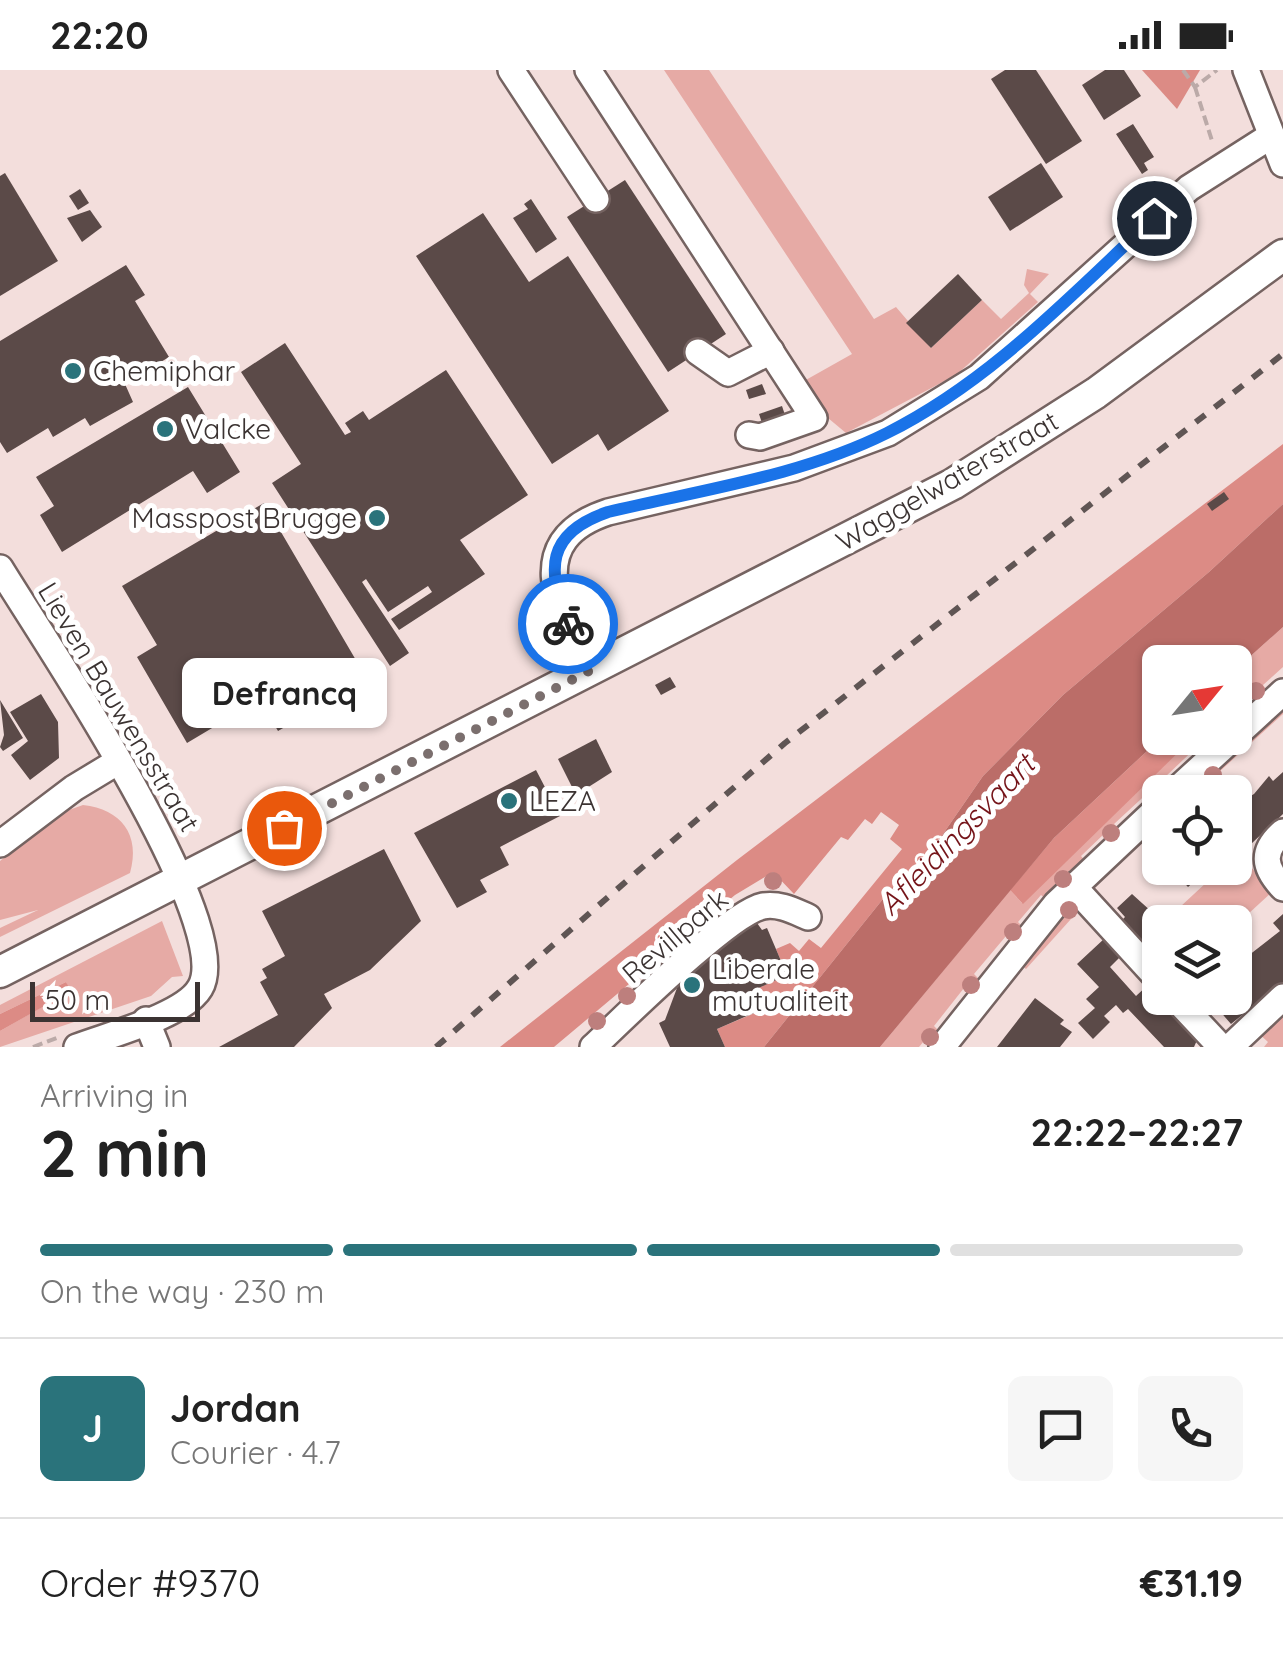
<!DOCTYPE html>
<meta charset="utf-8">
<style>
:root{--surface:#fff;--page:#f6f6f6;--text:#222;--muted:#767676;--line:#e0e0e0;--accent:#2a737b}
body{margin:0;font-family:Quicksand,sans-serif;background:var(--page);color:var(--text);height:100vh;display:flex;flex-direction:column;font-size:38px;white-space:nowrap}
*{box-sizing:border-box;margin:0}
p{font-size:32px;color:var(--muted)}
.icon{flex:none;width:55px;height:55px;fill:none;stroke:currentColor;stroke-width:2;stroke-linecap:round;stroke-linejoin:round}
.map{position:relative;height:977px;overflow:hidden}
.panel{display:flex;flex-direction:column;background:var(--surface);flex:1}
.panel>*{flex:none}
.needle{width:65px;rotate:60deg}
.buttons{position:absolute;left:1142px;top:575px;display:grid;gap:20px}
.buttons a{display:grid;place-items:center;width:110px;height:110px;border-radius:15px;background:var(--surface);box-shadow:0 2px 8px #0004;font-size:50px}
.scale{position:absolute;left:30px;bottom:25px;width:170px;box-sizing:border-box;padding-left:10px;border:5px solid #3b3332;border-top:0;font-size:28px;line-height:35px;white-space:nowrap;color:#3b3332;-webkit-text-stroke:8px #fff;paint-order:stroke}
.pin{position:absolute;display:grid;place-items:center;width:85px;height:85px;color:#fff;margin:-42px;border:5px solid #fff;border-radius:50%;box-shadow:0 2px 10px #0007}
.courier{position:absolute;display:grid;place-items:center;width:100px;height:100px;margin:-50px;border:8px solid #1a73e8;border-radius:50%;background:#fff;color:#222;box-shadow:0 2px 12px #0007}
.bubble{position:absolute;height:70px;border-radius:15px;background:var(--surface);box-shadow:0 2px 8px #0004;font-size:32px;font-weight:800;line-height:70px;text-align:center}
.overview em{font-style:normal;font-weight:800}
.overview div{display:flex;flex-direction:column-reverse}
.overview{display:flex;align-items:center;justify-content:space-between;height:170px;padding:0 40px}
h1{font-size:65px;font-weight:800;line-height:75px}
.bar{display:grid;grid-template-columns:repeat(4,1fr);gap:15px 10px;align-content:center;height:120px;padding:0 40px}
.bar i{height:12px;border-radius:8px;background:var(--line)}
.bar .current{background:var(--accent)}
.bar p{grid-column:span 4}
.line{display:flex;align-items:center;gap:25px;padding:0 40px;border-top:2px solid var(--line)}
.line div{flex:1}
.round{display:grid;place-items:center;flex:none;width:105px;height:105px;border-radius:15px;background:var(--page)}
.status{display:flex;justify-content:space-between;align-items:center;height:70px;padding:0 50px;background:var(--surface);direction:ltr}
.status svg{height:28px;fill:currentColor}
.map>svg:first-child{display:block}
.green{fill:#e6aaa5}
.forest{fill:#dc8b85}
.water{fill:#bb6d68}
.building{fill:#5b4a48}
.lines{fill:none;stroke-linecap:round;stroke-linejoin:round}
.minor-casing{stroke:#756361;stroke-width:30}
.major-casing{stroke:#756361;stroke-width:35}
.path{stroke:#bbaaa8;stroke-width:4;stroke-dasharray:10 5;stroke-linecap:butt}
.minor{stroke:#fff;stroke-width:25}
.major{stroke:#fff;stroke-width:30}
.rail{stroke:#5f5554;stroke-width:6;stroke-dasharray:12 12;stroke-linecap:butt}
.tree{fill:#bd7f7d}
.done{stroke:#7b6f6e;stroke-width:10;stroke-dasharray:0 18}
.route{stroke:#1a73e8;stroke-width:12}
.poi-dot{fill:#2a737b;stroke:#fff;stroke-width:4}
.labels{text-anchor:middle;stroke-width:10;stroke-linejoin:round;paint-order:stroke}
.poi-label{font-size:28px;fill:#3b3332;stroke:#fff;text-anchor:start}
.street-label{font-size:28px;fill:#3b3332;stroke:#fff}
.water-label{font-size:30px;font-style:italic;fill:#751419;stroke:#fff}
</style>
<div class="status"><b>22:20</b><svg viewBox="0 0 49 12"><path d="M0 12V9h3v3zM5 12V6h3v6zM10 12V3h3v9zM15 12V0h3v12zM26 1h20v11H26zM47 4h2v5h-2z"/></svg></div>
<div class="map">
<svg width="1283" height="977" viewBox="0 0 1283 977">
<rect width="100%" height="100%" fill="#f3dedc"/>
<!-- green -->
<g class="green">
<path d="M664 0H709L874 249 896 237 931 278 982 230 1001 249 1029 223 1024 215 1027 199 1049 204 1030 224 1038 232 956 305 846 363 828 348 804 311 852 284Z"/>
<path d="M1283 557V597L1263 615 1268 622 1257 632 1251 626 1235 641V600Z"/>
<path d="M1283 634V644L1197 722H1188Z"/>
<path d="M1192 668H1219L1209 677 1203 671 1164 708 1169 714 1159 723 1153 718 1114 754 1119 761 1110 769 1104 764 1081 786 1086 792 1048 831 1041 825 1018 852 1024 858 1013 870 1006 866 974 904 981 911 971 924 964 918 934 956 940 962 930 976 924 971 919 977H880L1010 820 1022 833Z"/>
<path d="M83 735C121 739 141 765 130 803L0 867V858L38 840 0 850V791L58 744Z"/>
<path d="M1238 783 1273 821 1235 856V852H1195L1180 837 1222 798H1235Z"/>
<path d="M1070 836 1080 839 1026 899 1019 893Z"/>
<path d="M162 851 183 906 172 907 151 926 0 977V961L70 921 66 912 0 944V935Z"/>
<path d="M1283 936V977H1264L1268 972 1256 961Z"/>
</g>
<!-- forest -->
<g class="forest">
<path d="M1142 0H1200L1177 39Z"/>
<path d="M1283 374V434L1209 502 1063 625 983 706 934 777 895 814 764 977H725L717 959 764 939 756 919 787 905 776 879 790 873 799 881 809 869 821 878 902 779 890 769 899 755 881 742 872 754 865 749 848 770 841 767 794 824 773 802 735 825 554 977H500L737 790Z"/>
<path d="M1161 668H1193L1023 834 1010 820 1054 768Z"/>
<path d="M66 912 71 921 0 961V944Z"/>
</g>
<!-- water -->
<path class="water" d="M1283 434V557L1235 600V592H1160L1161 668 1054 768 880 977H764L895 814 934 777 983 706 1063 625 1209 502Z"/>
<!-- building -->
<g class="building">
<path d="M1005 0H1036L1082 71 1046 94 991 9Z"/>
<path d="M1105 0H1124L1141 26 1104 50 1082 15Z"/>
<path d="M1133 54 1154 87 1144 93 1148 100 1142 104 1116 64Z"/>
<path d="M1041 93 1063 127 1010 161 988 127Z"/>
<path d="M5 103 58 191 0 226V106Z"/>
<path d="M625 110 726 264 668 302 567 147Z"/>
<path d="M80 119 89 133 78 140 69 126Z"/>
<path d="M531 129 557 169 536 183 513 148 528 139 524 134Z"/>
<path d="M90 140 102 157 82 172 67 148Z"/>
<path d="M483 143 529 212 568 186 669 341 608 381 598 364 552 394 416 186Z"/>
<path d="M126 195 145 225 135 231 169 287 125 314 133 332 115 342 90 356 85 348 53 367 48 358 7 383 0 372V271Z"/>
<path d="M958 204 982 230 931 278 906 253Z"/>
<path d="M285 273 345 365 351 362 345 353 363 341 369 350 446 300 528 425 460 470 485 504 399 560 391 549 432 522 428 516 388 542 366 509 362 512 409 583 390 596 272 413 301 394 241 302Z"/>
<path d="M762 314 766 324 749 329 746 320Z"/>
<path d="M188 317 240 402 207 423 193 401 62 482 40 445 54 436 36 407Z"/>
<path d="M782 336 791 363 768 371 759 344Z"/>
<path d="M1224 422 1229 429 1212 441 1207 434Z"/>
<path d="M264 433 367 609 278 661 251 615 245 618 254 633 187 673 137 587 157 575 122 516Z"/>
<path d="M670 607 676 617 661 625 655 615Z"/>
<path d="M41 624 58 652 59 688 30 710 11 685 28 671 10 642Z"/>
<path d="M0 630 23 668 3 681 0 677 4 665Z"/>
<path d="M596 669 612 702 576 725 558 689Z"/>
<path d="M536 700 560 746 500 777 509 795 480 810 487 822 457 838 414 763Z"/>
<path d="M1283 702V744L1251 774 1235 759V735L1254 724 1269 706 1273 711Z"/>
<path d="M384 779 421 851 370 900 324 924 332 938 294 977H219L278 945 260 912 267 908 262 899 285 886 262 841Z"/>
<path d="M1171 798H1209L1188 817Z"/>
<path d="M1132 824 1163 852 1160 895 1120 852 1125 847 1117 838Z"/>
<path d="M1283 844V912L1231 954 1218 939 1212 944 1201 931 1235 928V896L1280 861 1273 853Z"/>
<path d="M752 846 762 860 767 858 787 905 748 923 756 942 717 959 725 977H670L659 953 665 950 677 918 673 916 700 887 724 877 720 871Z"/>
<path d="M1105 868 1121 886 1110 897 1136 926 1148 915 1198 968 1194 977H1164L1128 939 1123 943 1116 935 1104 946 1110 952 1093 969 1078 953 1095 938 1086 929 1099 917 1077 894Z"/>
<path d="M1035 928 1064 950 1060 954 1072 962 1060 977H997Z"/>
</g>
<g class="lines">
<!-- minor casing -->
<g class="minor-casing">
<g id="minor">
<path d="M511 0 596 129"/>
<path d="M588 0 814 348 760 367 749 365"/>
<path d="M1246 0 1283 94"/>
<path d="M698 282 728 303 771 281"/>
<path d="M0 498C40 564 238 855 200 918 184 946 108 965 77 977"/>
<path d="M589 601C560 542 520 471 608 442L794 398 888 363 979 307 1189 118 1269 67"/>
<path d="M1235 666 1283 622"/>
<path d="M1174 722 1233 668"/>
<path d="M1283 762C1261 781 1263 797 1283 818"/>
<path d="M0 774 74 718 117 692"/>
<path d="M1073 816 1160 911"/>
<path d="M1175 928 1221 977"/>
<path d="M146 950 157 977"/>
<path d="M593 977C623 949 729 843 763 836 779 833 794 841 808 847"/>
<path d="M942 977 1056 834 1160 736"/>
<path d="M1230 977 1283 927"/>
</g>
</g>
<!-- major casing -->
<g class="major-casing">
<path id="major" d="M0 902 953 414 1096 323 1283 185"/>
</g>
<!-- path -->
<g class="path">
<path d="M1183 0 1195 17 1217 0"/>
<path d="M1195 17 1213 74"/>
<path d="M33 977 57 968"/>
</g>
<!-- minor -->
<use href="#minor" class="minor"/>
<!-- major -->
<use href="#major" class="major"/>
<!-- rail -->
<path class="rail" d="M436 977 785 673 1283 284"/>
</g>
<!-- trees -->
<g class="tree">
<circle cx="1256" cy="621" r="9"/>
<circle cx="1213" cy="705" r="9"/>
<circle cx="1111" cy="763" r="9"/>
<circle cx="1063" cy="809" r="9"/>
<circle cx="773" cy="811" r="9"/>
<circle cx="1069" cy="840" r="9"/>
<circle cx="1013" cy="862" r="9"/>
<circle cx="971" cy="915" r="9"/>
<circle cx="627" cy="926" r="9"/>
<circle cx="597" cy="951" r="9"/>
<circle cx="930" cy="967" r="9"/>
</g>
<g class="lines">
<!-- done -->
<path class="done" d="M284 758 589 601 568 554"/>
<!-- route -->
<path class="route" d="M568 554C546 500 546 463 608 442 700 420 801 406 887 363 991 311 1070 226 1154 148"/>
</g>
<!-- markers -->
<g class="poi-dot">
<circle cx="73" cy="301" r="10"/>
<circle cx="165" cy="359" r="10"/>
<circle cx="377" cy="448" r="10"/>
<circle cx="509" cy="731" r="10"/>
<circle cx="692" cy="915" r="10"/>
</g>
<g class="labels">
<!-- poi labels -->
<g class="poi-label">
<text x="93" y="311">Chemiphar</text>
<text x="185" y="369">Valcke</text>
<text x="357" y="458" text-anchor="end">Masspost Brugge</text>
<text x="529" y="741">LEZA</text>
<text x="712" y="909">Liberale<tspan x="712" dy="32">mutualiteit</tspan></text>
</g>
<!-- street labels -->
<g class="street-label">
<text transform="translate(947 411) rotate(-30)" y="10">Waggelwaterstraat</text>
<text transform="translate(119 637) rotate(59)" y="10">Lieven Bauwensstraat</text>
<text transform="translate(675 866) rotate(-40)" y="10">Revillpark</text>
</g>
<!-- water labels -->
<g class="water-label">
<text transform="translate(957 765) rotate(-46)" y="10">Afleidingsvaart</text>
</g>
</g>
</svg>
<div class="buttons">
<a><svg class="needle" viewBox="-14 -14 28 28"><path d="M0-13l5 13h-10z" fill="#e53935"/><path d="M0 13l5-13h-10z" fill="#767676"/></svg></a>
<a><svg class="icon" aria-label="locate" viewBox="0 0 24 24"><circle cx="12" cy="12" r="6"/><path d="M12 2v4M12 18v4M2 12h4M18 12h4"/></svg></a>
<a><svg class="icon" aria-label="layers" viewBox="0 0 24 24"><path d="M12 4l9 5-9 5-9-5zM3 14l9 5 9-5"/></svg></a>
</div>
<div class="scale">50 m</div>
<div class="pin" style="left:284px;top:758px;background:#ea580c"><svg class="icon" aria-label="bag" viewBox="0 0 24 24"><path d="M5 8h14l-1 12H6zM9 8a3 3 0 0 1 6 0"/></svg></div>
<div class="pin" style="left:1154px;top:148px;background:#1f2937"><svg class="icon" aria-label="home" viewBox="0 0 24 24"><path d="M3 11l9-7 9 7M6 9v11h12V9"/></svg></div>
<div class="courier" style="left:568px;top:554px"><svg class="icon" aria-label="bike" viewBox="0 0 24 24"><circle cx="6" cy="16" r="4"/><circle cx="18" cy="16" r="4"/><path d="M6 16l4-8h5l3 8M10 8l3 8H6M13 5h3"/></svg></div>
<div class="bubble" style="left:182px;top:588px;width:205px">Defrancq</div>
</div>
<section class="panel">
<div class="overview"><div><h1>2 min</h1><p>Arriving in</p></div><em>22:22–22:27</em></div>
<div class="bar"><i class="current"></i><i class="current"></i><i class="current"></i><i></i><p>On the way · 230 m</p></div>
<div class="line" style="height:180px"><b class="round" style="background:var(--accent);color:#fff">J</b><div><b>Jordan</b><p>Courier · 4.7</p></div><a class="round"><svg class="icon" aria-label="chat" viewBox="0 0 24 24"><path d="M4 5h16v11H9l-5 4z"/></svg></a><a class="round"><svg class="icon" aria-label="phone" viewBox="0 0 24 24"><path d="M5 4h4l2 5-3 2q2 4 5 5l2-3 5 2v4C11 20 4 13 5 4z"/></svg></a></div>
<div class="line" style="height:130px"><div>Order #9370</div><b>€31.19</b></div>
</section>
